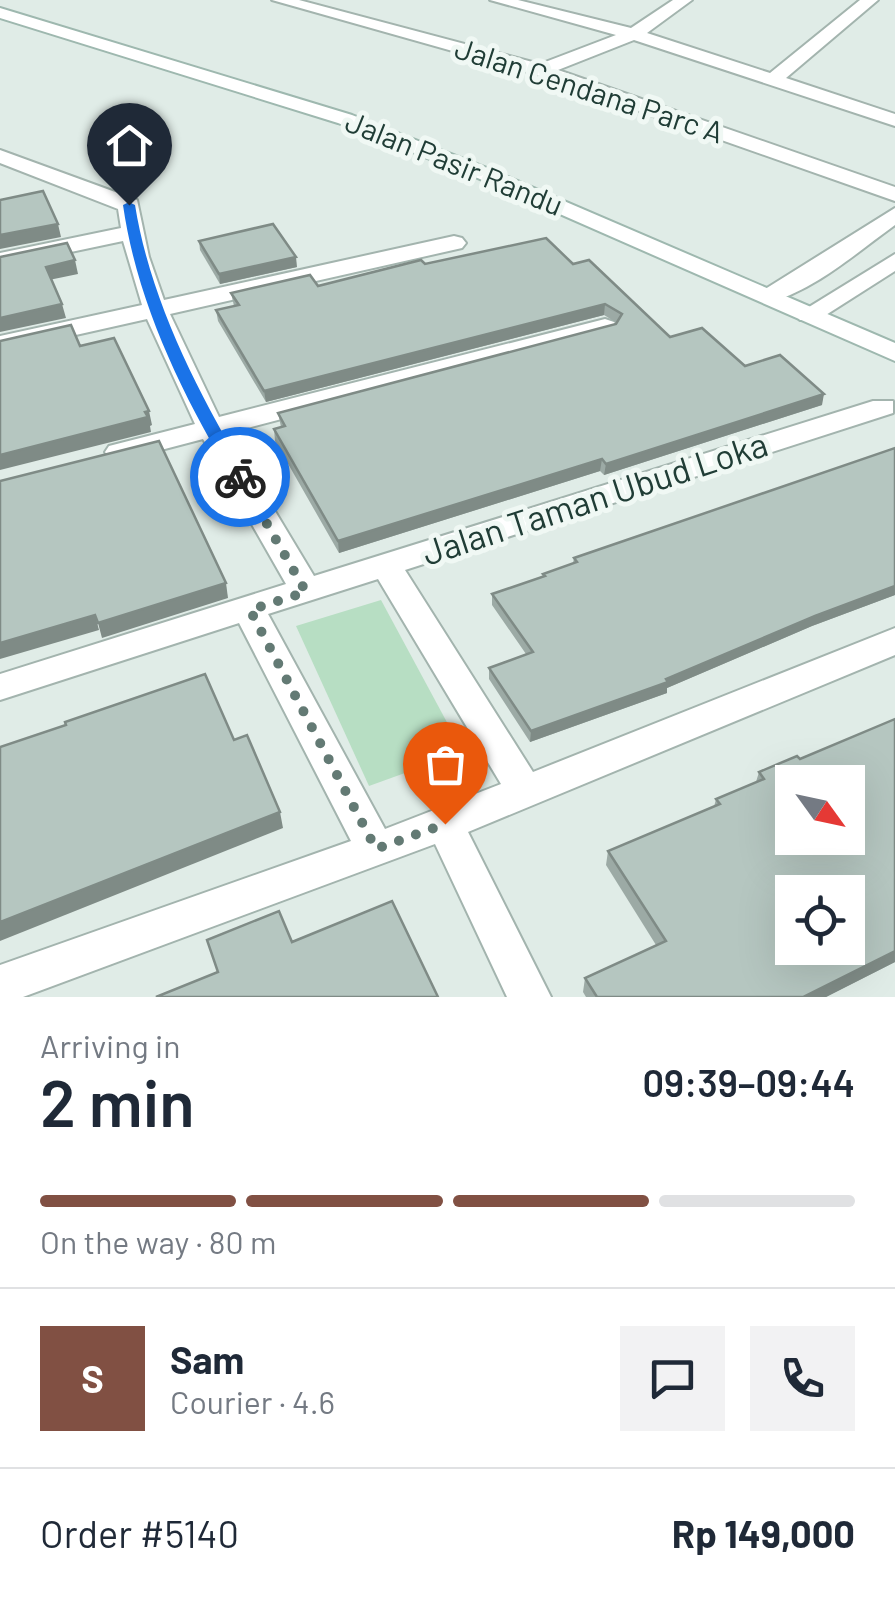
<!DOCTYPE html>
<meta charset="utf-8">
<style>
:root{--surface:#fff;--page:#f2f2f3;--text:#1f2937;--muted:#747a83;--line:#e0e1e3;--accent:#815043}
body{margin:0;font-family:Barlow,sans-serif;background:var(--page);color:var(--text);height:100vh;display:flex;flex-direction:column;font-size:38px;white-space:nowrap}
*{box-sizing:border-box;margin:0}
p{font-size:32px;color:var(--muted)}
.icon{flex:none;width:55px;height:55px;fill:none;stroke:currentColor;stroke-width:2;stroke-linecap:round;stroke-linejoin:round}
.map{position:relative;height:997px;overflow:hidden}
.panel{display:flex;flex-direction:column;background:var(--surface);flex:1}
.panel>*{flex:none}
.needle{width:65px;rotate:123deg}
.tools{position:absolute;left:775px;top:765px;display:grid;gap:20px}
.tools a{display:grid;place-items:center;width:90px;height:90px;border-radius:0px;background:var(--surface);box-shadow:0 10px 40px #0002;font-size:50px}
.pin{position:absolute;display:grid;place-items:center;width:85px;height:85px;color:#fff;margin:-102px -42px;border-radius:50% 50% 50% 0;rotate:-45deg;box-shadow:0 0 10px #0007}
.pin .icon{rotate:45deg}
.courier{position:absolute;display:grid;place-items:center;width:100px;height:100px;margin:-50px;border:8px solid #1a73e8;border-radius:50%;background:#fff;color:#222;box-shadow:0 2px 12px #0007}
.head em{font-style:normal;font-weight:600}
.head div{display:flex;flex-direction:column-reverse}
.head{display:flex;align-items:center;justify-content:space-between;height:170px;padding:0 40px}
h1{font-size:65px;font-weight:600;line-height:75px}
.bar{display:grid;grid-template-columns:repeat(4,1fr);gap:15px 10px;align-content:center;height:120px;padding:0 40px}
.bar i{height:12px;border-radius:8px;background:var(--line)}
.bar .on{background:var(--accent)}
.bar p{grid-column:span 4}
.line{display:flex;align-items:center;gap:25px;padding:0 40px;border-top:2px solid var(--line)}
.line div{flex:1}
.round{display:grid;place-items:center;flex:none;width:105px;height:105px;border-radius:0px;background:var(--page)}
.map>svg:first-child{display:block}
.green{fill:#b7dec3}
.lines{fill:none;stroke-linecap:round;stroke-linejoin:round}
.street-casing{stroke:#a3b4ae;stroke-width:4}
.secondary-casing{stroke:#9eb8af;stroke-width:4}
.street{fill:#fff;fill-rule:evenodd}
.secondary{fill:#fff;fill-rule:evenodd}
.wall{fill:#9caaa5}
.shaded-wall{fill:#7f8b86}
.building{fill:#b5c6c0;stroke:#7f8b86;stroke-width:2.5;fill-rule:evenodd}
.route{fill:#1a73e8}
.done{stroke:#637a74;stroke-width:10;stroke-dasharray:0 18}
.labels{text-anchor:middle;stroke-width:10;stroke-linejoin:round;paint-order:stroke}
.far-street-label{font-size:30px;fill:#203d36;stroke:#f0f8f4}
.street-label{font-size:35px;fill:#203d36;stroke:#f0f8f4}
</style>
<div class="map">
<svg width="895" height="997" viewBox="0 0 895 997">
<rect width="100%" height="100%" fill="#e0ece7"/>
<!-- green -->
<path class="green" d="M381 600 463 752 369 786 296 626Z"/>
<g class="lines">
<!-- street casing -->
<g class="street-casing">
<g id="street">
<path d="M272 0H299L540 64 616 35 490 0H518L631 28 673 0H692L647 33 770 73 860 0H878L786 78 895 114V126L634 40 558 70 895 187V201L534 74Z"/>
<path d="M0 150 137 200 149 257 164 300 454 236 462 238 466 243 462 248 170 314 219 417 605 319 614 322 618 327 614 332 228 433 314 576 873 401H893V413L405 570 533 772 895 628V655L468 832 551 997H507L435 844 23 997H0V965L351 841 239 623 0 700V674L286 584 203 439 119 461 109 458 105 452 109 446 195 424 147 319 0 352V336L142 305 123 241 0 267V253L121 228 118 209 0 163ZM378 579 501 784 385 829 268 614Z"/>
<path d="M895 208V225C856 253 813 292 766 303L754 296Z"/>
<path d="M895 254V271L818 320H800L796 315Z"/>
</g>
</g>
<!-- secondary casing -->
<g class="secondary-casing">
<path id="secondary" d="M0 8 352 115 487 168 895 343V361L473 176 338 123 0 18Z"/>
</g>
<!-- street -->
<use href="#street" class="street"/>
<!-- secondary -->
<use href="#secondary" class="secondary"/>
</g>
<!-- wall -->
<g class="wall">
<path d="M199 241 297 267 220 284 200 250Z"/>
<path d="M425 264H573L670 337 745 366 822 405 604 475 600 471 339 553 275 441 274 429 281 427 278 413 616 324 617 323 604 315 266 402 218 321 216 310 234 306 231 293 318 286Z"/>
<path d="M895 448V595L812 626 667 688V693L530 742 489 679V668L526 654 492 605V594L543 577V574L573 563 574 558Z"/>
<path d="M895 719V962L826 997H586L583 992 585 978 656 945 606 865 608 851 714 807 716 799 756 782 759 772 800 759Z"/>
</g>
<!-- shaded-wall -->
<g class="shaded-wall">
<path d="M58 224 61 237 0 249V235Z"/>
<path d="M296 257 297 267 220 284 219 274Z"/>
<path d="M75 260 78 274 49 280 46 267Z"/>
<path d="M62 304 66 318 0 332V318Z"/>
<path d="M605 304 604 315 266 402 264 391Z"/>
<path d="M824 394 822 405 604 475 606 464Z"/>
<path d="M149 411 152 425 150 426 151 432 0 470V455Z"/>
<path d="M602 459 600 471 339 553 338 541Z"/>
<path d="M226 583 228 598 102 638 98 623Z"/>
<path d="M895 586V595L812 626 667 688V693L530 742 531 731 666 679 815 616Z"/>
<path d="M95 615 99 630 0 659V643Z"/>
<path d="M280 812 283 828 0 941V922Z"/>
<path d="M895 951V962L826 997H803Z"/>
</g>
<!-- building -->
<g class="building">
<path d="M43 191 58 224 0 235V200Z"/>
<path d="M273 224 296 257 219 274 199 241Z"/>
<path d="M546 238 573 264 589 260 670 337 702 328 745 366 780 355 824 394 606 464 602 459 338 541 274 429 285 426 278 413 616 324 622 314 605 304 264 391 216 310 239 305 231 293 310 275 318 286 421 260 425 264Z"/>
<path d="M67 243 75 260 46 267 62 304 0 318V257Z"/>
<path d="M71 325 80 346 114 338 149 411 145 412 148 417 0 455V341Z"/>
<path d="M159 441 226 583 98 623 95 615 0 643V481Z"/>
<path d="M895 448V586L815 616 666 679 668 682 531 731 489 668 533 652 492 594 545 576 543 574 577 562 574 558Z"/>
<path d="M205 674 234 740 247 735 280 812 0 922V747L66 725 65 722Z"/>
<path d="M895 719V951L803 997H597L585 978 666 941 608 851 720 804 716 799 764 779 759 772 797 756 800 759ZM792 782H848V838H792ZM792 892H848V948H792Z"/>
<path d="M392 901 438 997H156L218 972 207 940 279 911 292 942Z"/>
</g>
<!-- route -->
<path class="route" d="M129 202 135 205C151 303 198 392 248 477L245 481H234C183 397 137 303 123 205Z"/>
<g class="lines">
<!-- done -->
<path class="done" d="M240 477 306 592 250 610 376 849 445 824"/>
</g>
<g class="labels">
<!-- far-street labels -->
<g class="far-street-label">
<text transform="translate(589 91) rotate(18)" y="10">Jalan Cendana Parc A</text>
<text transform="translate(454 164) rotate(22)" y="10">Jalan Pasir Randu</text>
</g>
<!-- street labels -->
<g class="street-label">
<text transform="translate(595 499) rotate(-18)" y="12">Jalan Taman Ubud Loka</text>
</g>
</g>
</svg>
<div class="tools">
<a><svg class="needle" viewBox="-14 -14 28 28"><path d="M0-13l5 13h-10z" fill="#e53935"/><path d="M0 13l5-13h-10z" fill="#747a83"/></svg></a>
<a><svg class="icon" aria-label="locate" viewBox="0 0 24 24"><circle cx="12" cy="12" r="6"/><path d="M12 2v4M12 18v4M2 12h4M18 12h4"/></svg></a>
</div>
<div class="pin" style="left:445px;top:824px;background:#ea580c"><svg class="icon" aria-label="bag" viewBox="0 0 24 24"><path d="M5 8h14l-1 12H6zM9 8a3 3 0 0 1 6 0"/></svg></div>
<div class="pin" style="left:129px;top:205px;background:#1f2937"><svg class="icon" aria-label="home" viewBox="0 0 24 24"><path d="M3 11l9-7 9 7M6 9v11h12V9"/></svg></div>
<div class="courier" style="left:240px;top:477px"><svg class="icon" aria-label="bike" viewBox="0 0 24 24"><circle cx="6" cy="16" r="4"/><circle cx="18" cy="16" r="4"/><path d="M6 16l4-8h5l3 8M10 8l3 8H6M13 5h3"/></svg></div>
</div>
<section class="panel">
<div class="head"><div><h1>2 min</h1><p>Arriving in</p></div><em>09:39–09:44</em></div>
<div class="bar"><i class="on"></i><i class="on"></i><i class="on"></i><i></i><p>On the way · 80 m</p></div>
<div class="line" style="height:180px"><b class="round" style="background:var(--accent);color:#fff">S</b><div><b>Sam</b><p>Courier · 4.6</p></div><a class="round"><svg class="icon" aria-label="chat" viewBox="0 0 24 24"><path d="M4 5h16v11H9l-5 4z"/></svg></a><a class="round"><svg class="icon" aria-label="phone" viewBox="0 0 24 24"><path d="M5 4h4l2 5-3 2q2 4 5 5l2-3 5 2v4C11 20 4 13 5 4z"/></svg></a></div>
<div class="line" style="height:130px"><div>Order #5140</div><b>Rp 149,000</b></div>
</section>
